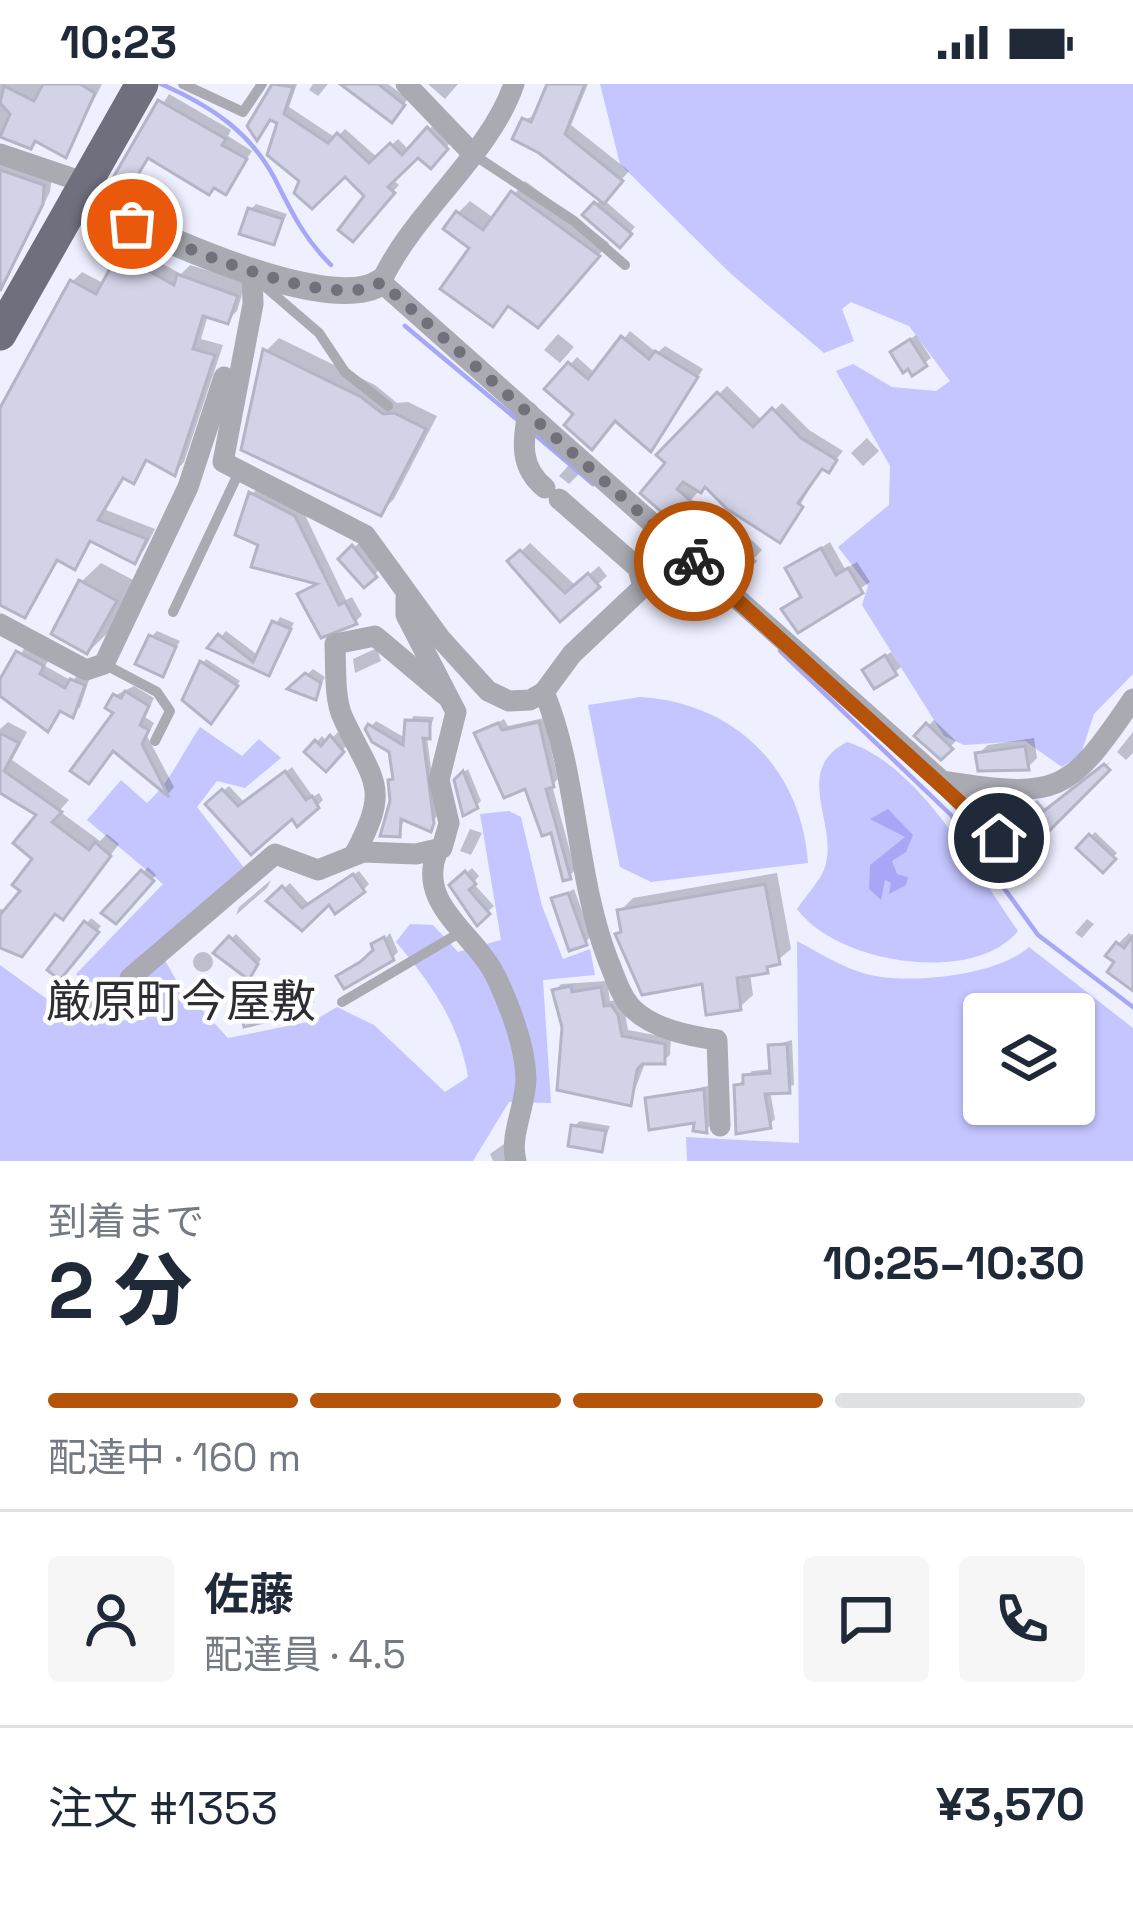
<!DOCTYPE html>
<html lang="ja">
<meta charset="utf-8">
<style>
:root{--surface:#fff;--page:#f6f6f7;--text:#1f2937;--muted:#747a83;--line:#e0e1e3;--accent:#b45309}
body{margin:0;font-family:"Space Grotesk","Noto Sans JP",sans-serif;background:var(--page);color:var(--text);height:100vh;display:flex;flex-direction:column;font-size:45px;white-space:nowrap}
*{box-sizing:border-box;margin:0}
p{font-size:39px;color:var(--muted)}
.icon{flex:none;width:66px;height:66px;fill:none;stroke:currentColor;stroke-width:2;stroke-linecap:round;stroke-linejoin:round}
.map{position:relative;height:1077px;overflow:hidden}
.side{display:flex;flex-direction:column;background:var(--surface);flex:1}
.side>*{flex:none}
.tools{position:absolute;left:963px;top:909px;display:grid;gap:24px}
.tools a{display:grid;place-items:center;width:132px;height:132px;border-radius:12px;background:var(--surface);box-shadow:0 3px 9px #0004;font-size:60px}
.pin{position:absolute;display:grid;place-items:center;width:102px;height:102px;color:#fff;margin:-51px;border:6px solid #fff;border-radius:50%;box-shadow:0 3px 12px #0007}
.courier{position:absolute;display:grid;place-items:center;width:120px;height:120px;margin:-60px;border:9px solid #b45309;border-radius:50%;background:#fff;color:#222;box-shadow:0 3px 15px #0007}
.overview em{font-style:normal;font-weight:800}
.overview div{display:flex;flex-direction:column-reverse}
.overview{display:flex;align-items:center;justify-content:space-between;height:204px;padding:0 48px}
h1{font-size:78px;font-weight:800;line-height:90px}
.bar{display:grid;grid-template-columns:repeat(4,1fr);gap:18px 12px;align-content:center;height:144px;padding:0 48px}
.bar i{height:15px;border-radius:9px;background:var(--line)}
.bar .active{background:var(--accent)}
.bar p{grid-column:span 4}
.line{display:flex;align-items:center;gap:30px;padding:0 48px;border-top:3px solid var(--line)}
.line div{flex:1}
.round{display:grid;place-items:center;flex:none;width:126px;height:126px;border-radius:12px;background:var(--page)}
.status{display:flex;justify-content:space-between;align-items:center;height:84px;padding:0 60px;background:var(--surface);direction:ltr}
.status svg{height:33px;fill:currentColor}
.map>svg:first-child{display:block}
.green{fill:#c5c6ff;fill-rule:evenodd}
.water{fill:#a8a7f7}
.shadow{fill:#0003}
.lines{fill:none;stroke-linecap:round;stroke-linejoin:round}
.stream{stroke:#a8a7f7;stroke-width:4.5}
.building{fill:#d2d3e6;stroke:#b3b4c6;stroke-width:3}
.service{stroke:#a9aab2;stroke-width:10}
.minor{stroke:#a9aab2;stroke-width:21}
.tertiary{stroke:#a9aab2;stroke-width:27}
.primary{stroke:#6f6f7e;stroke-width:33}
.done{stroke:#71717b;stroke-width:12;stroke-dasharray:0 21.6}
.route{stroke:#b45309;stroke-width:15}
.labels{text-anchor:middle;stroke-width:9;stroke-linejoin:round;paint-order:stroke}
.quarter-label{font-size:45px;fill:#2d2d34;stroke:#fefefe}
</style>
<div class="status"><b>10:23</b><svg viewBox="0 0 49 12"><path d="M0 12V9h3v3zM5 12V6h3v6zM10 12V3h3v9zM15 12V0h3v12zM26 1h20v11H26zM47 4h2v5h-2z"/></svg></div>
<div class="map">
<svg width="1133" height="1077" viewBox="0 0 1133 1077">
<rect width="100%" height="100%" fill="#eeefff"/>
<!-- green -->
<g class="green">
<path d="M600 0H1133V590L1094 630 1081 670 1062 683 1025 657 964 661 944 652 862 521 868 502 838 463 889 421 890 382 836 287 853 280 892 303 936 307 950 297 909 242 851 218 842 225 854 257 824 269 730 189 620 80Z"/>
<path d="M640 613C735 619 801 684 808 779L651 798 620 783 588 621Z"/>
<path d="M200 643 242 672 259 655 281 674 245 704 217 697 197 723 245 785 155 859 179 901 228 954 313 937 337 923 374 941 445 1008 468 993C459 939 431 899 396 858L410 840 433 841 458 868 501 856 480 730 509 727 521 733 542 822 563 875 590 865 595 891 543 896 551 1019 509 1018 473 1077H0V881L77 937 143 936 159 920 145 896 88 902 76 890 163 800 87 736 121 696 147 719C171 697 181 671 200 643Z"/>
<path d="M847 658C921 681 975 786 1018 847 973 902 836 879 797 825 805 813 818 799 824 786 841 741 790 688 847 658Z"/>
<path d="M797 857C818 868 843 884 866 890 908 901 997 892 1029 863L1133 944V1077H687L686 1053 799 1059ZM984 930H1074V1020H984Z"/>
</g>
<!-- water -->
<path class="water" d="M888 725 913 751 906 768 892 777 897 790 908 793 906 801 889 810 891 799 885 796 881 816 869 805 870 781 905 753 870 735Z"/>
<!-- shadow -->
<g class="shadow">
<path d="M0 0H102L66 71 37 54 30 61 0 53Z"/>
<path d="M273 0H297L289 23 336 54 345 45 378 74 398 55 410 67 435 39 452 57 430 80 418 69 392 95 399 101 352 154 368 112 345 89 303 96 280 37 272 33 258 53Z"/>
<path d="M313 0H328L318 12 309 6Z"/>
<path d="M339 0H388L408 15 391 35Z"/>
<path d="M428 0H458L445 15Z"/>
<path d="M550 0H588L571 41 629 87 604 116 635 143 620 160 587 131 601 115 515 54 524 36 538 30Z"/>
<path d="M169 10 231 46 228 52 252 67 225 107 150 72 131 98 118 91Z"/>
<path d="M0 72 52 92 50 108 0 206Z"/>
<path d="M525 97 609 159 550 228 510 219 493 239 474 163 458 129 470 117 495 135Z"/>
<path d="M256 120 287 130 273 158 251 125Z"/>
<path d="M130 162 181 190 190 181 246 198 237 227 227 237 208 231 201 255 223 261 184 378 175 388 149 374 133 396 125 392 106 426 155 445 144 466 134 476 93 455 74 482 60 474 24 531 0 518V330L72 198 82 188 105 200Z"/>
<path d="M630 247 657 269 665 262 703 285 658 357 616 334 577 330 549 305 577 273 596 290Z"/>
<path d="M558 250 574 263 560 279 544 266Z"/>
<path d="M916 251 931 274 913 288 899 263Z"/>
<path d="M279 254 375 301 397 319 408 318 437 332 394 415 381 428 266 267Z"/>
<path d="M727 302 763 337 782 319 809 346 843 367 828 385 823 382 780 455 706 399 674 435 669 378 660 371Z"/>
<path d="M867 354 879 367 863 382 851 369Z"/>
<path d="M569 381 579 390 569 400 559 392Z"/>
<path d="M259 403 302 425 346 516 352 513 362 531 355 538 300 510 319 497 262 460 252 410Z"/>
<path d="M735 440 762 466 738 491 710 466Z"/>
<path d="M360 458 380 485 365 500 342 475Z"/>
<path d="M830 458 845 485 857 478 870 498 799 545 785 526 803 511 788 485Z"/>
<path d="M530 459 576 502 599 482 607 492 561 534 511 477Z"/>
<path d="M101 479 135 497 112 545 92 564 55 549 81 498Z"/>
<path d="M280 533 294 539 269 588 212 563 226 547 259 572Z"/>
<path d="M157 547 180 557 162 589 152 552Z"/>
<path d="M26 561 50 574 45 582 72 597 80 589 90 593 80 623 73 631 62 624 47 644 25 632 29 625 0 609Z"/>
<path d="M377 564 381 577 355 589 353 575Z"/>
<path d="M891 568 901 583 895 588 872 581Z"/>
<path d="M206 575 240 597 214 632 203 579Z"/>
<path d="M313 585 325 593 315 612 292 604Z"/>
<path d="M134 602 154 614 145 633 154 639 147 652 174 703 169 709 114 664 116 611Z"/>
<path d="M413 632 434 633 427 653 437 731 430 745 405 733 399 749 392 666 369 645 376 637 407 655Z"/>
<path d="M544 634 558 695 552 701 575 786 569 792 554 745 527 701 478 650 504 635 508 642Z"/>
<path d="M934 636 956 657 941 672 918 652Z"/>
<path d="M8 638 27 648 12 676 69 716 59 727 100 757 107 750 119 760 72 822 0 861V825L8 826 25 807 36 774 41 730 0 705V645Z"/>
<path d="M338 648 347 661 326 684 308 668 322 652 328 658Z"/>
<path d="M1133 648V669L1126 676 1117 668Z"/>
<path d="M1034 654 1037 674 1028 683 978 670 988 661Z"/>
<path d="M1111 677 1030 762 988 718 1010 715 1022 727 1037 716 1047 727Z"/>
<path d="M292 683 313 713 319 709 323 716 317 722 293 731 209 720 229 702 245 719Z"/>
<path d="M468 685 481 717 477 721 459 692Z"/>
<path d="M470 745 482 749 471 771 460 767Z"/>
<path d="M1095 748 1117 769 1103 785 1080 764Z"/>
<path d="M148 783 156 791 116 836 105 828Z"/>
<path d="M472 784 479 792 473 799 494 822 477 837 453 801Z"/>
<path d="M359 787 369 800 363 806 329 816 302 843 270 817 290 799 309 820Z"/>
<path d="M777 789 791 865 766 886 750 889 753 911 740 923 705 897 619 850 623 846 620 827 633 814Z"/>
<path d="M271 796 267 804 236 831 239 823Z"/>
<path d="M574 805 591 852 586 858 555 815Z"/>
<path d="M91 834 101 842 60 892 51 886Z"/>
<path d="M1087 835 1094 840 1082 854 1075 849Z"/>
<path d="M390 849 398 868 392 874 369 873Z"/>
<path d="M1129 849 1133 852V903L1118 860Z"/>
<path d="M236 850 261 875 253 888 217 868Z"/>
<circle cx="203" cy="878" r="10"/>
<path d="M607 897 610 917 618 916 624 924 628 946 671 954 670 971 663 977H646L630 1018 565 942 555 907 561 900Z"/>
<path d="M311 902 314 918 308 924 243 923Z"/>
<path d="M104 905 106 919 85 926 83 913Z"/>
<path d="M792 956 794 1001 770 1007 775 1035 769 1041 737 1002 752 987 773 985 771 962Z"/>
<path d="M708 1002 711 1040 706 1046 698 1036 648 1015Z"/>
<path d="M580 1037 610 1042 601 1065 574 1042Z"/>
<path d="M504 1060 508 1077H493L490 1070Z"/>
</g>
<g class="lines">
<!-- stream -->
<g class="stream">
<path d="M161 0C209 21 250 47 275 95 292 129 304 154 331 181"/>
<path d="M405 242 520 338"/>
<path d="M533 349 593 400"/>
<path d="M780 567 951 731 1038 851 1133 923"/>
</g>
</g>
<!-- building -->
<g class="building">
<path d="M43 0H80L95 9 66 74 35 57 31 65 0 53 10 30 0 19 4 2 34 17Z"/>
<path d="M272 0 293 3 284 30 328 59 337 49 369 79 390 59 402 71 427 43 448 65 431 85 418 74 388 103 395 109 353 158 338 146 364 112 345 93 312 125 294 109 299 97 267 71 277 39 270 36 257 57 247 42Z"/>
<path d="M340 0H378L405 21 392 39Z"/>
<path d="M547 0H585L565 50 623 97 604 120 539 69 512 55 522 34 531 38Z"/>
<path d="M158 16 226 55 222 61 247 75 226 111 214 104 209 111 148 74 131 102 114 92Z"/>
<path d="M0 86 44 101 43 120 0 207Z"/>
<path d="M511 107 600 172 538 244 508 222 493 243 440 205 469 164 443 145 456 127 483 146Z"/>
<path d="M594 118 632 150 620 164 582 131Z"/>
<path d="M248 124 283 135 274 161 239 150Z"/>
<path d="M118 170 174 201 177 190 238 212 228 240 203 232 193 265 215 271 175 392 146 376 134 400 123 394 98 436 147 455 135 480 90 457 75 486 57 476 25 534 0 521V324L70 196 96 210Z"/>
<path d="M621 252 649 275 655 267 698 293 651 368 615 337 592 366 564 341 573 330 544 305 568 278 588 295Z"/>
<path d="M910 255 927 282 912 292 908 285 903 289 890 268Z"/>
<path d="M263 265 361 313 383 330 394 329 426 345 381 432 241 366Z"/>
<path d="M717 308 753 343 772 324 801 354 837 376 829 389 822 385 798 419 803 423 780 459 727 425 705 403 701 409 683 398 677 405 692 418 674 439 640 409 665 379 656 371Z"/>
<path d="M249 408 295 432 339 521 345 518 357 540 321 554 297 510 317 500 251 483 258 461 235 451Z"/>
<path d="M723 447 755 477 738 495 706 467Z"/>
<path d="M352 461 377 493 364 504 338 475Z"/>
<path d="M821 464 836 491 848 484 863 509 798 549 781 525 801 513 785 484Z"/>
<path d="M520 466 565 509 588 489 600 503 560 538 507 477Z"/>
<path d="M79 496 117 517 87 570 51 550Z"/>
<path d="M272 537 291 545 269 592 207 564 218 550 253 578Z"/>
<path d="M149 551 176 563 163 593 135 580Z"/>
<path d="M16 567 44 582 40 590 65 604 70 595 85 601 73 634 60 627 48 648 0 612V595Z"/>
<path d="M885 571 897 591 874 605 862 586Z"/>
<path d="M200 577 238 602 211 640 182 616Z"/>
<path d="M305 589 321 599 316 616 287 605Z"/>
<path d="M125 607 149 622 140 641 149 646 142 660 169 713 113 667 89 700 70 687 113 629 105 624 113 610 121 614Z"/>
<path d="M405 636 430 637V655L423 654 434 739 431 748 401 735 400 753 380 752 390 717 388 696 393 695 389 668 372 658 365 645 368 640 403 661Z"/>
<path d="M539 638 554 703 546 705 571 795 563 797 551 749 542 752 525 705 504 714 474 649 498 639 502 646Z"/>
<path d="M926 639 953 665 941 676 914 652Z"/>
<path d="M0 649 19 659 4 687 62 728 52 738 89 766 95 758 111 772 63 836 55 830 22 873 0 864V831L20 807 12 801 32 775 13 759 36 731 0 709Z"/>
<path d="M330 651 344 668 326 688 304 668 315 656 321 662Z"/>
<path d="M1025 662 1029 686 978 687 975 669Z"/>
<path d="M1104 680 1110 686 1030 766 984 718 1004 720 1015 730 1030 720 1040 730Z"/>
<path d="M285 687 306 716 312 712 319 724 297 743 292 735 251 771 205 720 222 705 238 722Z"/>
<path d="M463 687 478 724 463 732 454 696Z"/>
<path d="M1089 750 1116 775 1103 789 1076 764Z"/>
<path d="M141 786 154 797 116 840 101 829Z"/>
<path d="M465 787 476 800 469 806 490 830 477 842 449 801Z"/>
<path d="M353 790 365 808 335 830 329 821 302 847 266 817 282 802 302 824Z"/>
<path d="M765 800 780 880 767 883 768 889 737 894 741 926 706 931 702 900 642 911 615 850 621 848 617 826Z"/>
<path d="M568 809 587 861 569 867 551 814Z"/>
<path d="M84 837 99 848 60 896 47 886Z"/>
<path d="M229 852 258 880 249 896 213 869Z"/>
<path d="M1133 852V907L1107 888 1114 878 1105 872 1116 858 1124 864Z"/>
<path d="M384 853 394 876 344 905 336 892 360 878 373 866 371 860Z"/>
<path d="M571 902 572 908 601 903 604 922 611 921 618 931 622 952 665 960V980H642L637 986 631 1022 557 1006 562 943 552 906Z"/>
<path d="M306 906 310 927 244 943 239 922Z"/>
<path d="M787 960 790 1009 765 1010 771 1044 736 1050 734 1001 743 1000V991L770 989 768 961Z"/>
<path d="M704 1005 707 1049 693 1047 694 1039 649 1046 645 1014Z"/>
<path d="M571 1041 606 1047 602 1068 568 1062Z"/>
</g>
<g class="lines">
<!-- service -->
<g class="service">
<path d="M183 0 243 28 262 0"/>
<path d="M474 71 574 137 625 181"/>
<path d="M262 200 319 249 345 288 388 322"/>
<path d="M173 528 239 388"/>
<path d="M104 580 157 608 170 627 155 657"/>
<path d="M342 918 461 848"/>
</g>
<!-- minor -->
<g class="minor">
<path d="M406 0 472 69"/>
<path d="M514 0C490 71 414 127 381 198L942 697 1024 782"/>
<path d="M0 70 83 98"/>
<path d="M252 189 253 220 223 378 365 451 440 554 488 607 509 617 530 616 544 608 572 570 643 503 638 484 559 415"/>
<path d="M528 328C523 358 519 383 545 404"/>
<path d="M0 540 86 586 104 580 188 403 224 293"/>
<path d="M544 608C578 689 575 790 608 876 615 892 620 912 633 925 654 945 689 952 717 956L720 1042"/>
<path d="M943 697C1058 715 1068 711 1133 615"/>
<path d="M437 768C416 822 476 849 497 895 510 923 525 963 526 994 526 1022 509 1052 516 1077"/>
<path d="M354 771C392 702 373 698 343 634 334 615 336 582 335 560L375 552 445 611"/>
<path d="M130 894 275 770 318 786 363 768 416 770 442 764 449 739 439 696 456 628 406 531V514"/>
</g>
<!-- tertiary -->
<path class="tertiary" d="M74 113C130 139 327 236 381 198"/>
<!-- primary -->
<path class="primary" d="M0 250 142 0"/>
</g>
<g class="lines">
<!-- done -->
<path class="done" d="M132 140C179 162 337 230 381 198L694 477"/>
<!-- route -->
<path class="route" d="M694 477 999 754"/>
</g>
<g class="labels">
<!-- quarter labels -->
<g class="quarter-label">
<text x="181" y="933">厳原町今屋敷</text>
</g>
</g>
</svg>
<div class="tools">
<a><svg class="icon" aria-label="layers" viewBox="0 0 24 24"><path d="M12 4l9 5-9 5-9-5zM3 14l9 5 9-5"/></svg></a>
</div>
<div class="pin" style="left:132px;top:140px;background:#ea580c"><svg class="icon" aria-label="bag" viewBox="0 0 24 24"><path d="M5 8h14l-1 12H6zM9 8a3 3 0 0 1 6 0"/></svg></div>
<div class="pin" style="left:999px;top:754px;background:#1f2937"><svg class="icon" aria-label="home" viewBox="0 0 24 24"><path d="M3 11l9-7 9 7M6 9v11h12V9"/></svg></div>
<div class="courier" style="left:694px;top:477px"><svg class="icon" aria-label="bike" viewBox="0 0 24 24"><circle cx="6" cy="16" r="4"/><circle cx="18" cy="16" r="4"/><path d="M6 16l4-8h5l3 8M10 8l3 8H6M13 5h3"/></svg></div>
</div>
<section class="side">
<div class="overview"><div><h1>2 分</h1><p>到着まで</p></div><em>10:25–10:30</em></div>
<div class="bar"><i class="active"></i><i class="active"></i><i class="active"></i><i></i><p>配達中 · 160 m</p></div>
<div class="line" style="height:216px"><a class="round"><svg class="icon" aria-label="person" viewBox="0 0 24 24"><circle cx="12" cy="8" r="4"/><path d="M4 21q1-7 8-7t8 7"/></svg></a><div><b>佐藤</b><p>配達員 · 4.5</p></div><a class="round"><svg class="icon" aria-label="chat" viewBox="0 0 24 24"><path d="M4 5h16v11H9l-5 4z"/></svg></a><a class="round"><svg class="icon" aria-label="phone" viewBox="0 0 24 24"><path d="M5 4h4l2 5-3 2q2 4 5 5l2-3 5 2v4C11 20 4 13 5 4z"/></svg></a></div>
<div class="line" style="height:156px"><div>注文 #1353</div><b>¥3,570</b></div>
</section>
